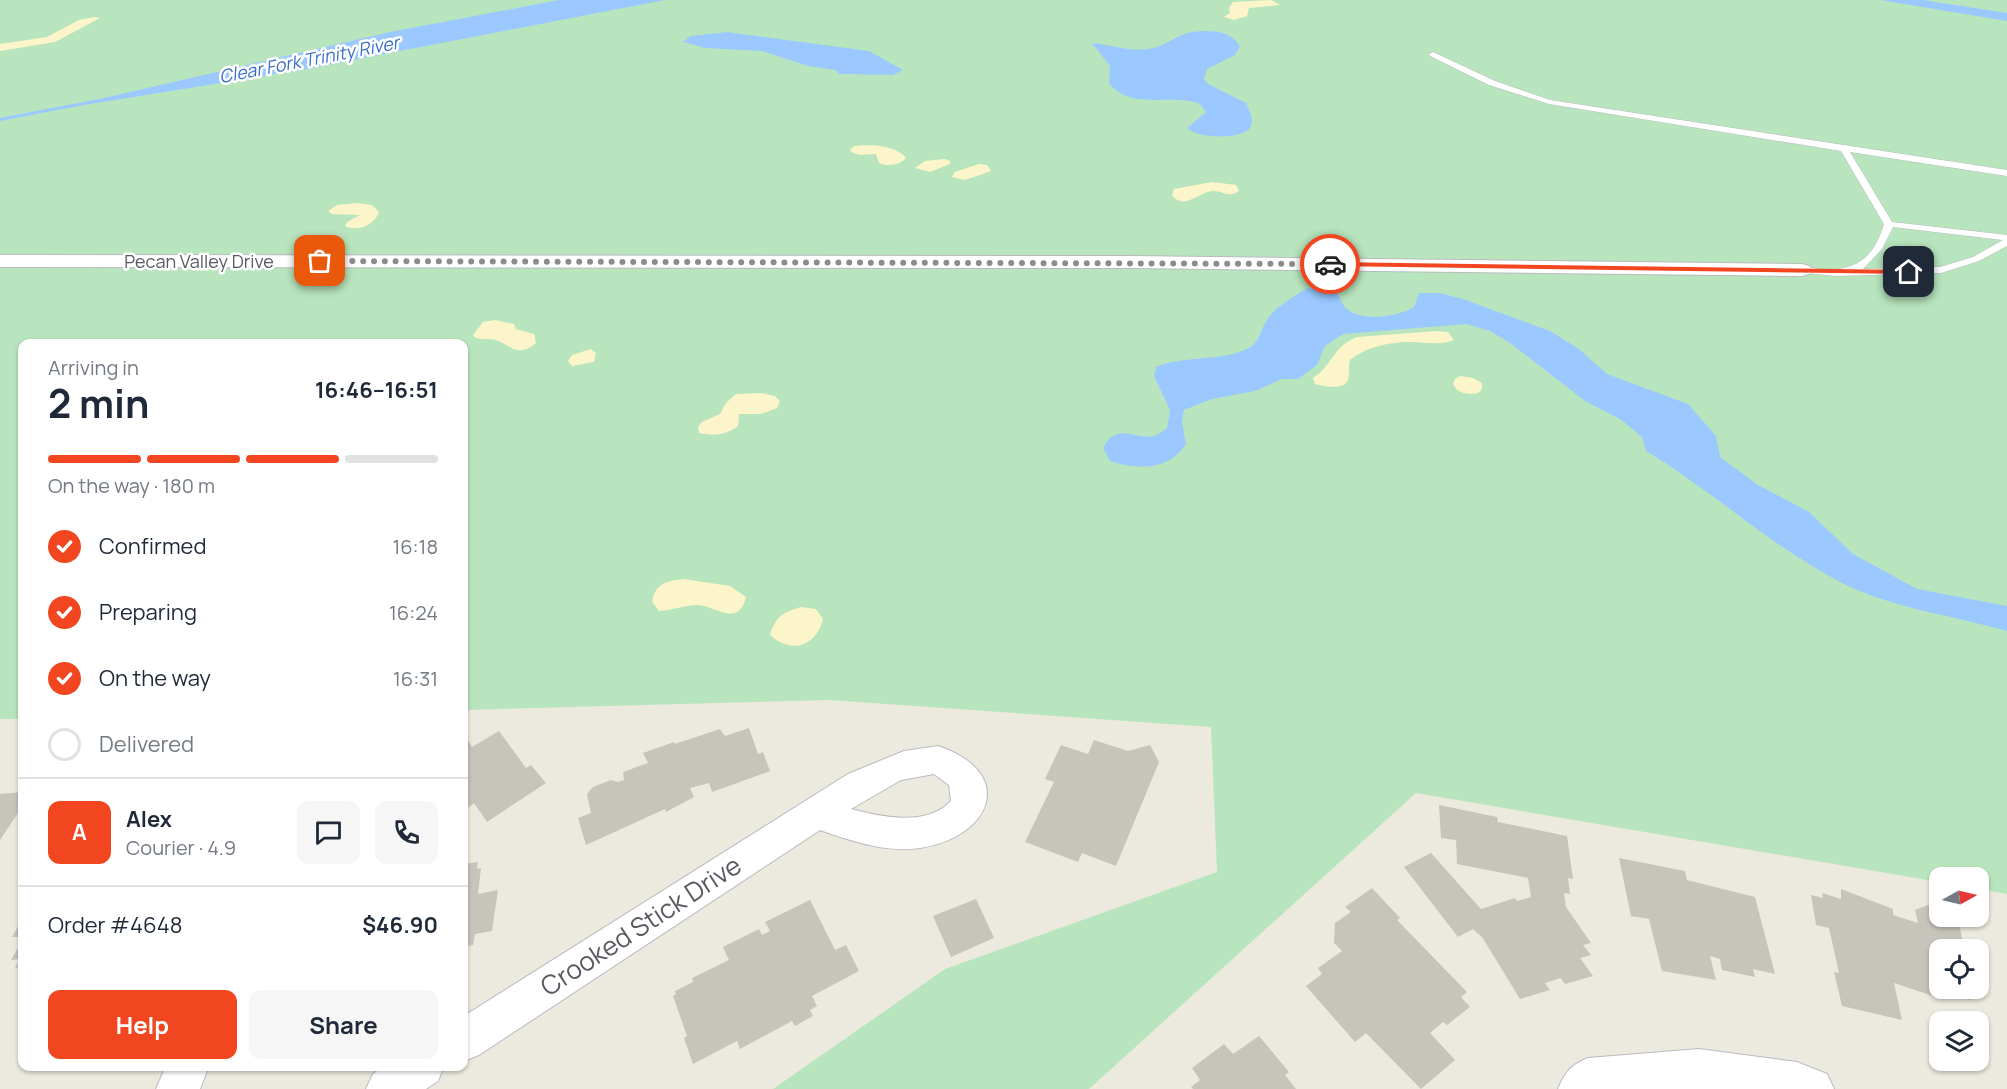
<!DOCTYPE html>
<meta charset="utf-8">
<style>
:root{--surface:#fff;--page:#f6f6f7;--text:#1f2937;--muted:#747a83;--line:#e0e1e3;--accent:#f1461f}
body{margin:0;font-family:Manrope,sans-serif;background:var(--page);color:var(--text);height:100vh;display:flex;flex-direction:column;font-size:22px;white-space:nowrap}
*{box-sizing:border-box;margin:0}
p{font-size:20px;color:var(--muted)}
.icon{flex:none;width:33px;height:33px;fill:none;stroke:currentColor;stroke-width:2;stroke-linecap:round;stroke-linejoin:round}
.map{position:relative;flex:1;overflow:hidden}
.details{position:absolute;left:18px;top:339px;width:450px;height:732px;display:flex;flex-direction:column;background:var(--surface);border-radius:12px;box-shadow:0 2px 4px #0004}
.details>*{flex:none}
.needle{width:39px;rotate:82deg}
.buttons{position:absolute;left:1929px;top:867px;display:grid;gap:12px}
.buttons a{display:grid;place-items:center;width:60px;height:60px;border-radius:12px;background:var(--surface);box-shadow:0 2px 4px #0004;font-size:30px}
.pin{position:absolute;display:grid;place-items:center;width:51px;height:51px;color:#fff;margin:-26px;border-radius:12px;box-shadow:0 3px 9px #0006}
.courier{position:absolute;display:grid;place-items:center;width:60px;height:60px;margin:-30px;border:4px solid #f1461f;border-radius:50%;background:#fff;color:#222;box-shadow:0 2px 8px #0007}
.head em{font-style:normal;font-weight:700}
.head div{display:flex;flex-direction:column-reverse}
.head{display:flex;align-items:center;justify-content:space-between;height:102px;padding:0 30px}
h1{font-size:39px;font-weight:700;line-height:45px}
.bar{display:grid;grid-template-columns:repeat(4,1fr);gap:9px 6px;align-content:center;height:72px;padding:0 30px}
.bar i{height:8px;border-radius:4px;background:var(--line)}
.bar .active{background:var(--accent)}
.bar p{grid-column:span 4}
.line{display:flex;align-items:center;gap:15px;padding:0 30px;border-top:2px solid var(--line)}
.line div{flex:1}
.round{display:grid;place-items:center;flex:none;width:63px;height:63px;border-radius:12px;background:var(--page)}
ol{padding:0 30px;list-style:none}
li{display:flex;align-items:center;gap:18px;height:66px}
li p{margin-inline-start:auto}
li .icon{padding:6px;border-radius:50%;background:var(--accent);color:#fff;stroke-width:4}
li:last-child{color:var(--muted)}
li i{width:33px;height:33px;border:3px solid var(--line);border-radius:50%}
.action{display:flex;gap:12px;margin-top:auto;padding:12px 30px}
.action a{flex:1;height:69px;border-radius:12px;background:var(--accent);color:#fff;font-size:24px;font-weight:700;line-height:69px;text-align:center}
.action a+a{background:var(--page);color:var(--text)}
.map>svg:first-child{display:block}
.green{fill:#b8e5bd}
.sand{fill:#fcf5c9}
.water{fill:#9bc9ff}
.building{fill:#c7c4bb}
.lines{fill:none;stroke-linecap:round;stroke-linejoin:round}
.service-casing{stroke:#b9bbc1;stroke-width:1}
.minor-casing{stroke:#b9bbc1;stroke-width:2}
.service{fill:#fff;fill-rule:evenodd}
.minor{fill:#fff;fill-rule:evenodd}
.route{fill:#f1461f}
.done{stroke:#8b8c8c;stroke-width:6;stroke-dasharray:0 10.8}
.labels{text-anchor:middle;stroke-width:5;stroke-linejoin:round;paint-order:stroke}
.far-water-label{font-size:18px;font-style:italic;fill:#396fc7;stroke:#fff}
.far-street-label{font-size:18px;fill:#575a60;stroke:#fff}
.near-street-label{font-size:26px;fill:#575a60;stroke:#fff}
</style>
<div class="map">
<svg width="2007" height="1089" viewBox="0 0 2007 1089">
<rect width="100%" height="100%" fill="#eceade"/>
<!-- green -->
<path class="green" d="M0 0H2007V894L1979 889 1978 878H1940L1939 882 1416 793 1089 1089H773L945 969 1217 872 1211 727 829 700 464 710V344H22V719H0Z"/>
<!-- sand -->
<g class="sand">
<path d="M1271 0 1280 5 1249 8 1247 16 1234 20 1224 17 1230 13 1229 8 1233 2Z"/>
<path d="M94 17 100 18 55 42 0 51V44L47 37 79 20Z"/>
<path d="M854 146C869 144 897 145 906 158 900 165 888 167 879 163L876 154 860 155 851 152 850 150Z"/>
<path d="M945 159 950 161V164L930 172 915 168 925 161Z"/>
<path d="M979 164 987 165 991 171 965 180 952 177 955 172Z"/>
<path d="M1212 182 1236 185 1239 191C1227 199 1223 190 1212 191 1199 192 1184 211 1172 195L1174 189Z"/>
<path d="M358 203 372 205 379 212C374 226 357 232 345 226L347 222 360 215 332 214 328 211 337 205Z"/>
<path d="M495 320 514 324 516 329 534 334 536 343C518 358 512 346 496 340 490 338 482 340 476 338L473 335 483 322Z"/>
<path d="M1437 331 1448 332 1454 340C1442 346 1425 342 1412 342 1393 341 1365 347 1350 360 1348 366 1350 374 1348 380 1344 391 1323 386 1315 384L1313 378C1335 363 1331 348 1357 337Z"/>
<path d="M591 349 596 353 594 362 572 366 568 361 572 355Z"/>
<path d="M1460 376 1473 378 1482 383V389L1478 393C1468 395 1458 394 1453 384L1455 379Z"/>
<path d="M761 393 775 396 780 401 777 408 761 414H739L738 426C726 435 714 436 699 433L698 427 702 422 720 414 726 403 736 394Z"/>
<path d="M683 579 730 586 746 597C739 628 715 606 698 605 686 605 672 610 659 611L652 602C655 583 667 581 683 579Z"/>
<path d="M801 607 816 609 823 619C816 647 791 654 770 635 775 617 783 612 801 607Z"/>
</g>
<!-- water -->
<g class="water">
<path d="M559 0H665L307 69 84 105 0 121V118L104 98 390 32Z"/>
<path d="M1880 0H1923L2007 13V21Z"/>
<path d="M727 32 869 51 903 70 893 75 839 74 836 70 808 66 762 51 705 48 683 42 691 36Z"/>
<path d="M1192 32C1209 30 1229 29 1240 46L1235 55 1207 69 1204 79 1208 84 1246 103C1249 110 1256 122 1249 129 1240 140 1195 138 1187 128L1206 112 1200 104C1171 92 1132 112 1109 83L1110 66 1092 43C1114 45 1134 54 1157 47 1169 43 1179 34 1192 32Z"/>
<path d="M1307 288 1334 291C1340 295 1340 301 1345 307 1359 323 1398 317 1414 307L1419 293H1439L1463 299 1550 331 1579 349 1607 374 1688 404 1716 436 1720 457 1758 485 1809 512 1853 554 1917 589 2007 606V631C1955 616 1892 608 1844 584 1773 548 1714 492 1646 451L1642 437 1620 419 1585 401 1510 343 1490 331 1466 324 1343 334 1325 346 1317 365 1298 379H1282L1255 391 1212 399 1184 410 1182 422 1186 444C1169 471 1137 470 1110 461L1103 448C1117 421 1133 440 1154 436 1158 435 1164 430 1167 428L1170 410 1154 376 1156 367C1185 355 1218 362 1247 349 1260 343 1260 330 1267 320 1275 306 1294 297 1307 288Z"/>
</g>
<!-- building -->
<g class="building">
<path d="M749 728 758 754 763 752 770 771 712 792 709 783 690 788 694 797 666 812 665 809 586 845 578 818 591 813 587 794 593 787 611 780 618 782 624 780 623 772 648 763 643 753 674 742 675 744 720 729 725 736Z"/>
<path d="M499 731 526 768 531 765 546 783 487 822 474 803 469 807 464 801V734L472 747Z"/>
<path d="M1094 740 1128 751 1150 745 1159 762 1116 866 1082 853 1078 862 1025 842 1054 782 1045 779 1061 745 1088 754Z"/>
<path d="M22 792V807L0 840V794Z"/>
<path d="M1439 805 1497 817 1498 822 1567 836 1573 879 1568 878 1570 894 1564 893 1566 907 1591 943 1583 945 1591 955 1580 958 1593 976 1565 984 1561 978 1545 983 1550 990 1520 999 1482 937 1473 929 1458 937 1404 867 1431 853 1481 909 1515 898 1517 901 1531 897 1528 878 1457 864 1456 840 1441 838Z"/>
<path d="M1619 858 1685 871 1687 880 1755 897 1775 974 1753 969 1755 977 1722 970 1720 959 1710 956 1716 980 1662 971 1649 919 1631 916Z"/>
<path d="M478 862 477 869 481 868 478 894 498 890 492 931 475 934 473 945 464 947V864Z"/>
<path d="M1372 888 1400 918 1397 920 1467 992 1461 997 1470 1007 1447 1025 1443 1022 1430 1033 1455 1060 1421 1089 1366 1033 1355 1042 1306 986 1322 974 1318 968 1342 951 1334 943 1335 923 1351 912 1345 907Z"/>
<path d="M1841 889 1893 909V915L1918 923 1915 910 1928 905 1940 908V916H1955L1958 920 1963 942 1974 950H1940V988H1967L1970 1000 1942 993 1945 1000 1894 983 1902 1020 1842 1006 1834 972 1839 973 1829 928 1816 925 1811 895 1823 898 1822 893 1841 899Z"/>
<path d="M976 899 994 938 951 957 933 916Z"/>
<path d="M810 900 835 950 846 945 859 971 812 996 817 1006 810 1010 813 1016 795 1026 792 1021 740 1049 737 1041 693 1064 684 1038 687 1036 673 996 676 994 675 991 693 982 692 978 729 960 723 947 759 929 762 935 770 931 765 922Z"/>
<path d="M22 919V937H12Z"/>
<path d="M22 941V967L15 968 20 959 11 960Z"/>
<path d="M1978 955 1986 972 1980 974H1978Z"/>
<path d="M1259 1036 1289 1072 1285 1075 1296 1089H1193L1191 1087 1200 1080 1192 1068 1224 1044 1233 1054Z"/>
</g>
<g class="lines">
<!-- service casing -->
<g class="service-casing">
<path id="service" d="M1433 52 1495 81 1550 100 2007 170V176L1850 152 1892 222 2007 235V246L1979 261 1941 273 1835 276 1798 272 1797 270C1803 265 1812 268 1820 269 1856 272 1874 258 1884 224L1841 151 1549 104 1489 85 1430 56 1429 54ZM1893 227 2003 240 1973 257 1940 267 1863 269 1882 249Z"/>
</g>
<!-- minor casing -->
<g class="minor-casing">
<g id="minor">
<path d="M0 255 1130 256 1802 264 1809 266 1813 270 1809 274 1802 276 1130 268 0 267Z"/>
<path d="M938 746C1016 772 994 836 920 848 885 853 852 841 820 830L479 1055 464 1061V1016L848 774 904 751ZM934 774 949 785 951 801C927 827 881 817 851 809L901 780Z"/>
<path d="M1699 1049 1797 1062 1827 1074 1834 1089H1558C1565 1072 1571 1065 1588 1058Z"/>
<path d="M166 1066H209L200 1089H156Z"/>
<path d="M384 1066H444L438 1081 426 1089H366L373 1074Z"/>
</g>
</g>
<!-- service -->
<use href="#service" class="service"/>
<!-- minor -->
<use href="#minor" class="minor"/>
</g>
<!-- route -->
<path class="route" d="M1328 262 1909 270 1913 272 1909 274 1330 266Z"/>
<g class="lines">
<!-- done -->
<path class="done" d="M320 261 1330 264"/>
</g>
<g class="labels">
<!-- far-water labels -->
<g class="far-water-label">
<text transform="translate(309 60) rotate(-11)" y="6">Clear Fork Trinity River</text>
</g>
<!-- far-street labels -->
<g class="far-street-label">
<text x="199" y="268">Pecan Valley Drive</text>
</g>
<!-- near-street labels -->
<g class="near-street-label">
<text transform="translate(641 926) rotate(-33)" y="9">Crooked Stick Drive</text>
</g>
</g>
</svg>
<div class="buttons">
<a><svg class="needle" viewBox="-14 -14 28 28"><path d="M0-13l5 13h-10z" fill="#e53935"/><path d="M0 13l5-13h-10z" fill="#747a83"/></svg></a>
<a><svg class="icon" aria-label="locate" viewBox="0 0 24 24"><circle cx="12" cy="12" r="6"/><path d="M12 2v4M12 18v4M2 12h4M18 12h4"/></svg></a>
<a><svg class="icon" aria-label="layers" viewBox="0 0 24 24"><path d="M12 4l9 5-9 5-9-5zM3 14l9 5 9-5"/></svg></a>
</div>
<div class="pin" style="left:320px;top:261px;background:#ea580c"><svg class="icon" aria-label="bag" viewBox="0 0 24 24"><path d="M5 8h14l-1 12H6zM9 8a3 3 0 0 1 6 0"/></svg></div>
<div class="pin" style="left:1909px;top:272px;background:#1f2937"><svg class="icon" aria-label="home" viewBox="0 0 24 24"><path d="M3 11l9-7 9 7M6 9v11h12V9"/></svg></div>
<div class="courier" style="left:1330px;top:264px"><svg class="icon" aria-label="car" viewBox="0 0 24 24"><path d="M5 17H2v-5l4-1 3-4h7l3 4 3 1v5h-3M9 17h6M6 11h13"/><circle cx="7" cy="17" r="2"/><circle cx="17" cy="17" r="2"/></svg></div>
<section class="details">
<div class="head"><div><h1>2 min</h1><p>Arriving in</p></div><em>16:46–16:51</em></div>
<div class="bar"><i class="active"></i><i class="active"></i><i class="active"></i><i></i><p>On the way · 180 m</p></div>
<ol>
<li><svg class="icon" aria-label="check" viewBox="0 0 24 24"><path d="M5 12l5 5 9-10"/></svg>Confirmed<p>16:18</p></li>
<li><svg class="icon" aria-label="check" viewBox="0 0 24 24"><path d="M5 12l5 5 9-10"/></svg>Preparing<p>16:24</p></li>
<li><svg class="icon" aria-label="check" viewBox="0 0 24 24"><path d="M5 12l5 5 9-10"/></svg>On the way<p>16:31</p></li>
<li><i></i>Delivered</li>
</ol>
<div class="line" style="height:108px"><b class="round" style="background:var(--accent);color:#fff">A</b><div><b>Alex</b><p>Courier · 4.9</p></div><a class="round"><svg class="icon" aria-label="chat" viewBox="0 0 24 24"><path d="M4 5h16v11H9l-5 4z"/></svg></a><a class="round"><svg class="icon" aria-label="phone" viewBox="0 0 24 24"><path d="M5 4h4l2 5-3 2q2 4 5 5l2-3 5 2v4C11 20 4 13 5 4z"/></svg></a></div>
<div class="line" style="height:78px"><div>Order #4648</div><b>$46.90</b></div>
<div class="action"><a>Help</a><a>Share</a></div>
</section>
</div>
